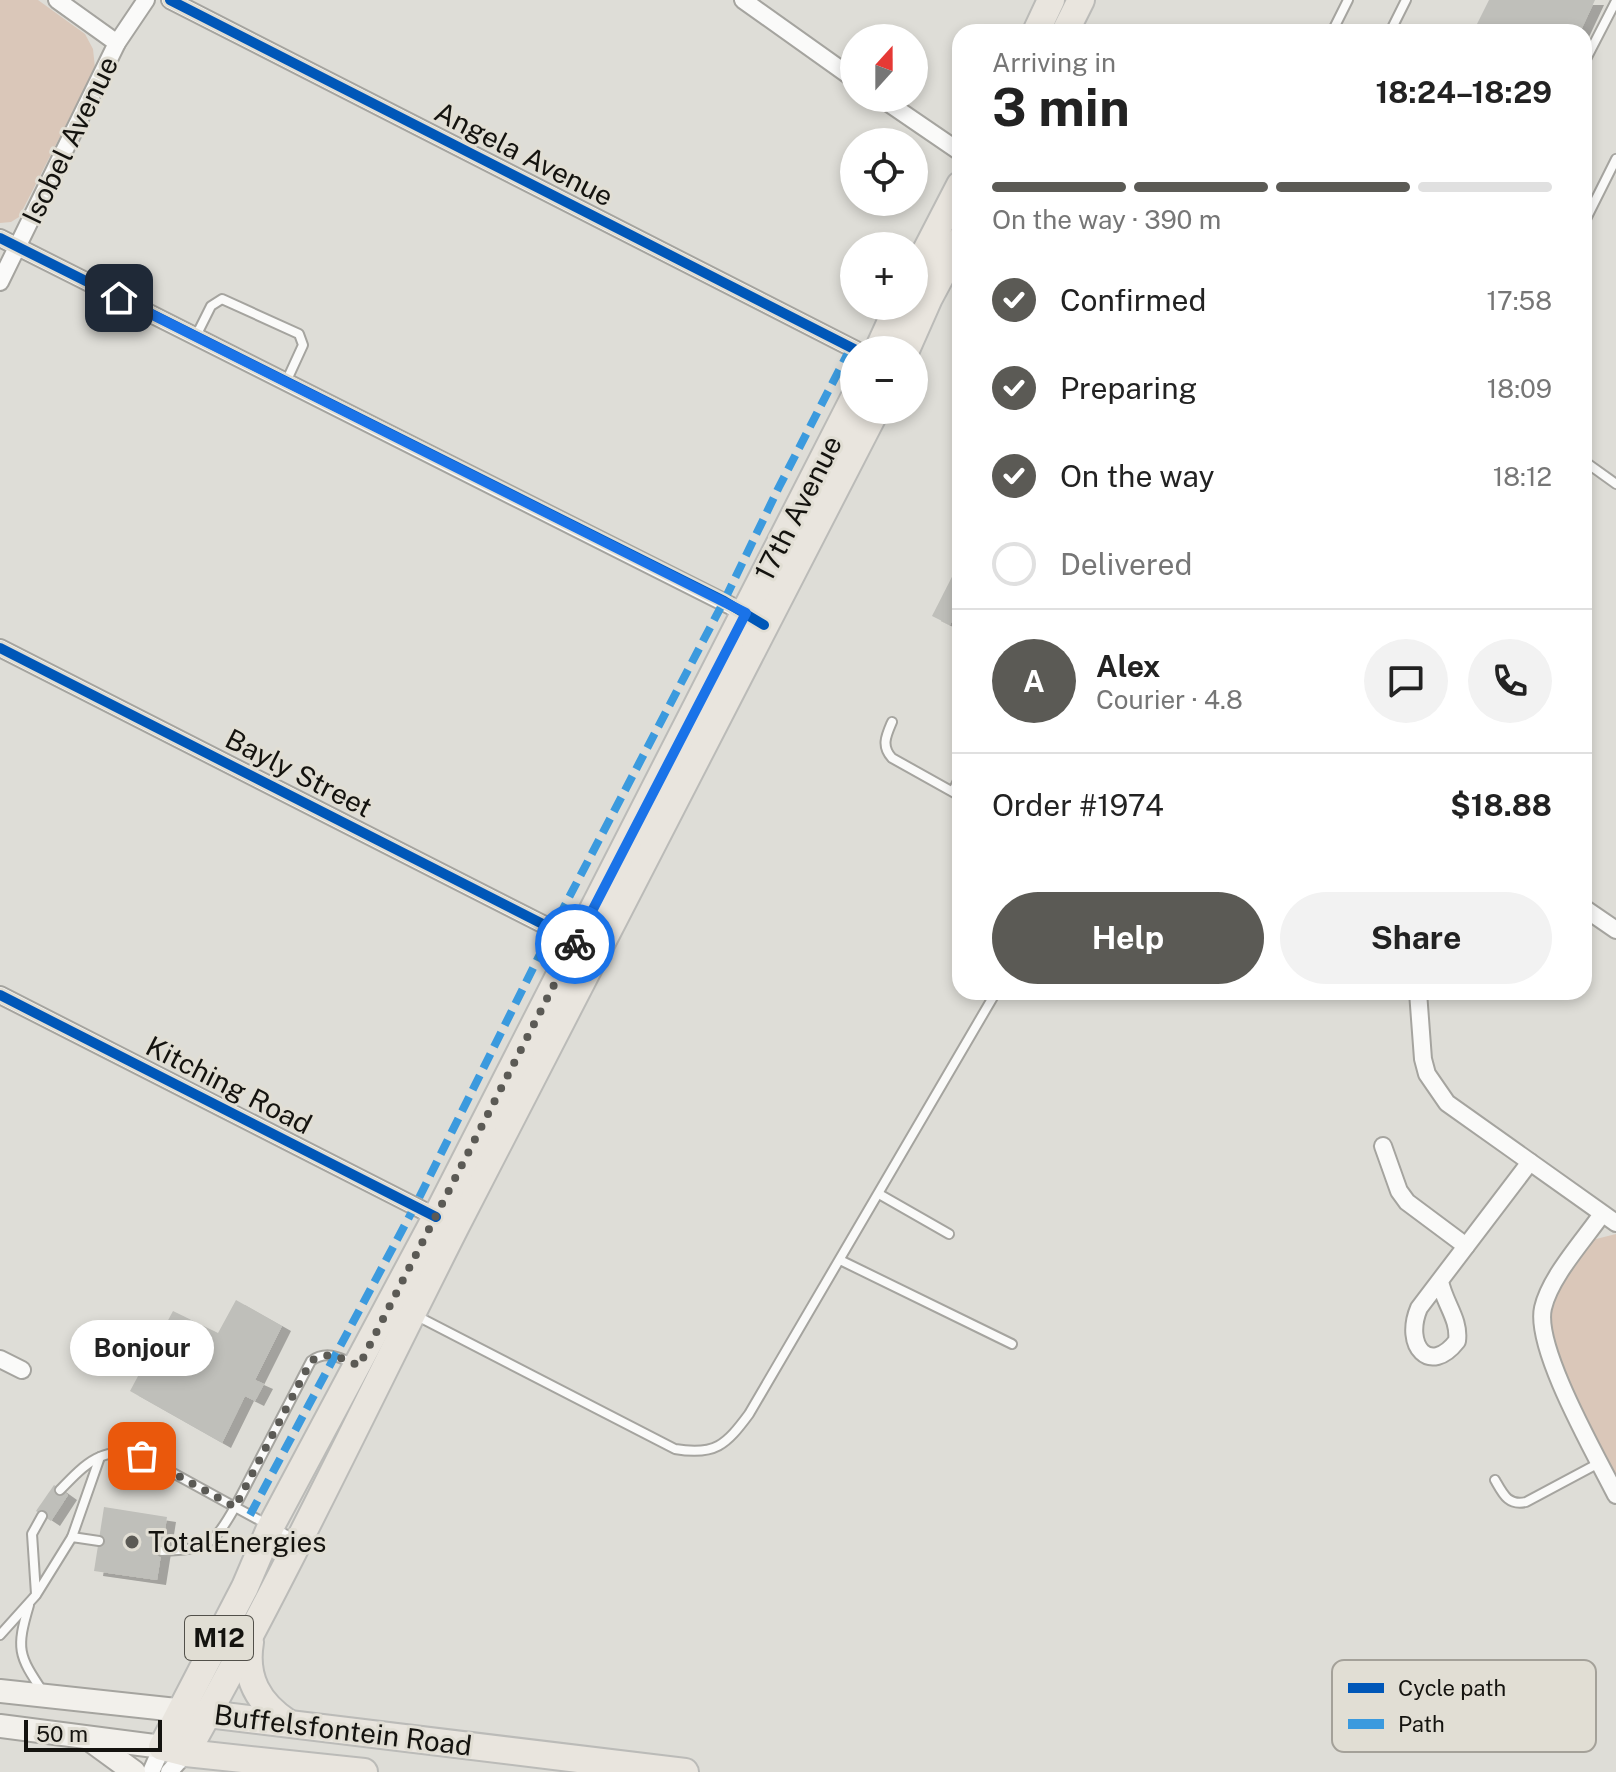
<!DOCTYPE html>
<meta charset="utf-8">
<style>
:root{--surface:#fff;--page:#f2f2f2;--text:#222;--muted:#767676;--line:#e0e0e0;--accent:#5b5a55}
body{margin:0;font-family:"Public Sans",sans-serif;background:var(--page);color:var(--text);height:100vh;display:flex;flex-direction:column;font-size:30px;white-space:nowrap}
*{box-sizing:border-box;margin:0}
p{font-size:26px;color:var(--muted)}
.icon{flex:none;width:44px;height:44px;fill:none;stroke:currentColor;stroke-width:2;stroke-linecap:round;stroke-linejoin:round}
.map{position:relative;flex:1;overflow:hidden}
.side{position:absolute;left:952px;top:24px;width:640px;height:976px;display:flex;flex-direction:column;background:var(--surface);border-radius:24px;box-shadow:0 4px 12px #0003}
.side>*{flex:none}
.needle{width:52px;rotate:21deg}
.tools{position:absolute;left:840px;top:24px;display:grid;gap:16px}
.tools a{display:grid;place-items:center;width:88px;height:88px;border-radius:50%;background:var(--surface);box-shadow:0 4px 12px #0003;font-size:40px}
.scale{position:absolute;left:24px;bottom:20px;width:138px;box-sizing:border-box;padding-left:8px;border:4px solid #14130f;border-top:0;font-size:22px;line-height:28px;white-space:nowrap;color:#14130f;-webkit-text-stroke:6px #e1ded4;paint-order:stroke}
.pin{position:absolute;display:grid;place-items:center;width:68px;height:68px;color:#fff;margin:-34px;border-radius:16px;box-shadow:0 4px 12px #0006}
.courier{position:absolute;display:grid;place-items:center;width:80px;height:80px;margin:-40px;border:6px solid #1a73e8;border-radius:50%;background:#fff;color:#222;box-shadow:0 2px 10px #0007}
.bubble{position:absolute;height:56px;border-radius:28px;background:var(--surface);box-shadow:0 4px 12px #0003;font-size:26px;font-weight:700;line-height:56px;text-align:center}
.headline em{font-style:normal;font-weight:700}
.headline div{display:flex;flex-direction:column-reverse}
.headline{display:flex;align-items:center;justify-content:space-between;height:136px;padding:0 40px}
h1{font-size:52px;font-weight:700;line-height:60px}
.bar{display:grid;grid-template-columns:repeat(4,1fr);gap:12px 8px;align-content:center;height:96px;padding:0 40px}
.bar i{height:10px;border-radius:6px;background:var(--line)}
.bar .active{background:var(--accent)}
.bar p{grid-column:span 4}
.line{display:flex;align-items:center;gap:20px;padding:0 40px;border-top:2px solid var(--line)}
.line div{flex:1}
.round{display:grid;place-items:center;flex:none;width:84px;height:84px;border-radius:42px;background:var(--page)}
ol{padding:0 40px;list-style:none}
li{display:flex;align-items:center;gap:24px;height:88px}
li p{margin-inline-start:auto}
li .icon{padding:8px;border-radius:50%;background:var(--accent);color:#fff;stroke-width:4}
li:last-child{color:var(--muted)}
li i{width:44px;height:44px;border:4px solid var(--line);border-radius:50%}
.button{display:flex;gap:16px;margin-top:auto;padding:16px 40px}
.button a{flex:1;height:92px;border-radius:48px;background:var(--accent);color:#fff;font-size:32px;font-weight:700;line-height:92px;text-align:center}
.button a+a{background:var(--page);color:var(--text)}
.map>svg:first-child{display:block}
.green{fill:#dac7b9}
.building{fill:#bfbfba;filter:url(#shadow)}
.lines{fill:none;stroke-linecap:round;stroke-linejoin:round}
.lane-casing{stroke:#a5a49f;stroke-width:12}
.street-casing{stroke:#a5a49f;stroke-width:20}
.secondary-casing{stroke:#a5a49f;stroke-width:26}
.primary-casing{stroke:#bbbbb8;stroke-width:30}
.lane{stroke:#fafaf9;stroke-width:8}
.street{stroke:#fafaf9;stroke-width:16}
.secondary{stroke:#f2f0eb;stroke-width:22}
.primary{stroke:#e9e5de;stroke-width:26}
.quiet{stroke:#3b9ade;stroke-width:8;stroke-dasharray:16 8;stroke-linecap:butt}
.cycleway-casing{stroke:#e1ded4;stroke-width:15}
.cycleway{stroke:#0057b8;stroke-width:10}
.done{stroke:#5b5a55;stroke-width:8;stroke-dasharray:0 14.4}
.route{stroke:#1a73e8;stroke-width:10}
.poi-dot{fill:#5b5a55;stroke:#e1ded4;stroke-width:3}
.labels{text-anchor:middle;stroke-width:6;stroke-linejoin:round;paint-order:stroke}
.shield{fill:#e1ded4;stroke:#52504a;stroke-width:2}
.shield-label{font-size:26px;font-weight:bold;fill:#14130f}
.street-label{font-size:28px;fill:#14130f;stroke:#e1ded4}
.poi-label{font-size:28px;fill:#14130f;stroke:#e1ded4;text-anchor:start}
.key{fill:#e1ded4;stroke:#a4a199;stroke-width:2}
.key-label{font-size:22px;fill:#14130f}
</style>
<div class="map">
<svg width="1616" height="1772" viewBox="0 0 1616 1772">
<defs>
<filter id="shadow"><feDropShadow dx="9" dy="5" stdDeviation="0" flood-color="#0004"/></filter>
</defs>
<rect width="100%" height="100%" fill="#deddd7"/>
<!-- green -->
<g class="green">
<path d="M0 0H38L85 34 93 49 95 68 19 217 11 222 0 223Z"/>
<path d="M1616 1234V1477L1552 1349 1549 1335 1551 1304 1557 1290 1592 1240Z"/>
</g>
<!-- building -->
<g class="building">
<path d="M1489 0H1595L1580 32H1473Z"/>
<path d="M960 561V605L950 625 932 616Z"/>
<path d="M236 1300 282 1326 255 1380 264 1384 255 1401 245 1396 222 1443 130 1391 173 1311 218 1333Z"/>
<path d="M54 1485 68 1495 51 1521 36 1511Z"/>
<path d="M104 1507 167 1517 157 1580 94 1571Z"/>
</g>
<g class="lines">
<!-- lane casing -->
<g class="lane-casing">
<g id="lane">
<path d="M1332 32 1348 0"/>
<path d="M1390 32 1406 0"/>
<path d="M1584 63 1616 1"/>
<path d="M1584 223 1616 159"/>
<path d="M196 336 211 306 222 299 299 334 303 345 286 382"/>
<path d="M1584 461 1616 484"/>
<path d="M892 722C886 736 881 746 892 758L960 796"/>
<path d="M953 791 960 777"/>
<path d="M879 1194 949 1234"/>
<path d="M840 1260 1012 1344"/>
<path d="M417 1316 675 1449C715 1456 726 1445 749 1414L996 992"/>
<path d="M1495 1480C1503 1494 1508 1506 1526 1502L1599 1463"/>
<path d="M60 1490C86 1463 103 1445 142 1456L235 1507 311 1361C326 1350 339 1357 354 1364"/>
<path d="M72 1537 100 1457"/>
<path d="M162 1551C206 1549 213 1546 235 1507L296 1540"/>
<path d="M36 1594 32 1534 42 1516"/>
<path d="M29 1605C16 1649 18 1655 43 1692"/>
<path d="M0 1635 36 1595 72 1537 99 1541"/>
</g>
</g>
<!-- street casing -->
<g class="street-casing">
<g id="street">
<path d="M57 0 117 43"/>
<path d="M170 0 856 350"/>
<path d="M743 0 854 79"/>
<path d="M881 98 960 152"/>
<path d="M0 238 749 615"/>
<path d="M0 282 117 43 146 0"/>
<path d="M0 648 576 941"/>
<path d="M1584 908 1616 930"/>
<path d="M1418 992 1423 1059 1427 1074 1447 1103 1616 1223"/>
<path d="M0 995 436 1217"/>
<path d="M1383 1146 1399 1191 1407 1202 1466 1246"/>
<path d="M1602 1214C1584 1240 1550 1277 1543 1308 1534 1348 1596 1455 1616 1495"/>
<path d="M1440 1281C1444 1303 1460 1319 1457 1341 1430 1376 1403 1346 1419 1308L1530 1162"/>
<path d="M0 1359 22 1370"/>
<path d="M151 1772 162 1747"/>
<path d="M169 1772 186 1753"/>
</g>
</g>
<!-- secondary casing -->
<g class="secondary-casing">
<g id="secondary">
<path d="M0 1691 195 1712"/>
<path d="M0 1726 162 1747"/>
<path d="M93 1742 134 1772"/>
</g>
</g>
<!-- primary casing -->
<g class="primary-casing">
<g id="primary">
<path d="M1036 32 1051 0"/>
<path d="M1065 32 1081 0"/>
<path d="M914 274 960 185"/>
<path d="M878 350 898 306"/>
<path d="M906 350 929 298 960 240"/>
<path d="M250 1642C244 1678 258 1703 288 1723"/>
<path d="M208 1714 685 1772"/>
<path d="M186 1753C283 1581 367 1402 456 1226 594 953 734 681 876 410"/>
<path d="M364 1772 186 1753 162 1747 245 1587 271 1526 436 1217 854 398"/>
</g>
</g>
<!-- lane -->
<use href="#lane" class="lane"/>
<!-- street -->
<use href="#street" class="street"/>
<!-- secondary -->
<use href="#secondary" class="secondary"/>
<!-- primary -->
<use href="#primary" class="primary"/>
<!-- quiet -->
<path class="quiet" d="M250 1515 415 1206 553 928 724 601 779 487 851 347"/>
<!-- cycleway casing -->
<g class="cycleway-casing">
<g id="cycleway">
<path d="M170 0 856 350"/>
<path d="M0 238 724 601 764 625"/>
<path d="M0 648 576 941"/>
<path d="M0 995 436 1217"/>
</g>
</g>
<!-- cycleway -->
<use href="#cycleway" class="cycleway"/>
</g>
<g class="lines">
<!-- done -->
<path class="done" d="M142 1456 235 1507 311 1361C327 1350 342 1358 359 1366L575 944"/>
<!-- route -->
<path class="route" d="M119 298 746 613 575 944"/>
</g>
<!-- markers -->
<circle class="poi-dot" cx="132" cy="1542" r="8"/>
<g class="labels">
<!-- shield labels -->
<rect class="shield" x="185" y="1616" width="68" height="44" rx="6"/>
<g class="shield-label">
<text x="219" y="1647">M12</text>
</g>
<!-- street labels -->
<g class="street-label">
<text transform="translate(70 140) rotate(-64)" y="10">Isobel Avenue</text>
<text transform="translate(524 154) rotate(27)" y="10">Angela Avenue</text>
<text transform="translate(798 508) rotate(-63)" y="10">17th Avenue</text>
<text transform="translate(299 773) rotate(27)" y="10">Bayly Street</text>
<text transform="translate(229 1085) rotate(27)" y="10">Kitching Road</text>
<text transform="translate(343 1730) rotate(7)" y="10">Buffelsfontein Road</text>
</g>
<!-- poi labels -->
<g class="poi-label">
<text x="148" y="1552">TotalEnergies</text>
</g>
</g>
<!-- legend -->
<rect x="1332" y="1660" width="264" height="92" rx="12" class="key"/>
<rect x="1348" y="1683" width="36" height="10" fill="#0057b8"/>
<rect x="1348" y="1719" width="36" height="10" fill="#3b9ade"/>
<g class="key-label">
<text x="1398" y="1696">Cycle path</text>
<text x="1398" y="1732">Path</text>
</g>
</svg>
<div class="tools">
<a><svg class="needle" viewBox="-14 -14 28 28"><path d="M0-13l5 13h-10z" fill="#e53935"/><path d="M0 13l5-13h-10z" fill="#767676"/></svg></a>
<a><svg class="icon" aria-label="locate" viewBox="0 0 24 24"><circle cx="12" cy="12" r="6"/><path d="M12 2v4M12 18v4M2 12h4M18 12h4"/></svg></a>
<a>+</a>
<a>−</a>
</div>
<div class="scale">50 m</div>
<div class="pin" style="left:142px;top:1456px;background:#ea580c"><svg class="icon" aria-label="bag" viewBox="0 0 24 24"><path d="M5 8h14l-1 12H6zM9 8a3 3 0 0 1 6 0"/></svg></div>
<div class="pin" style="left:119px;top:298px;background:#1f2937"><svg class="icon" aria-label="home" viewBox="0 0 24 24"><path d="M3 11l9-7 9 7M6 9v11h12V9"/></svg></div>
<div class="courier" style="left:575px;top:944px"><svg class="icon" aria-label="bike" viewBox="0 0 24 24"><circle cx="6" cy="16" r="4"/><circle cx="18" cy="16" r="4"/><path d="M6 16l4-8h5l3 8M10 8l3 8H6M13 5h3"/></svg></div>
<div class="bubble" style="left:70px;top:1320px;width:144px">Bonjour</div>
<section class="side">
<div class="headline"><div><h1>3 min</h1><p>Arriving in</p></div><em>18:24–18:29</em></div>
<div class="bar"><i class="active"></i><i class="active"></i><i class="active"></i><i></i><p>On the way · 390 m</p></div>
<ol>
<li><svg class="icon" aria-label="check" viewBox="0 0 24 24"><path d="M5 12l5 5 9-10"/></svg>Confirmed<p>17:58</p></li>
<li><svg class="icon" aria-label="check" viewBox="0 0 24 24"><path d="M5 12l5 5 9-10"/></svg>Preparing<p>18:09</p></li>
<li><svg class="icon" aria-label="check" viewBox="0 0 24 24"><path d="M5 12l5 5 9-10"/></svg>On the way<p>18:12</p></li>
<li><i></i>Delivered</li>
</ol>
<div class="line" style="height:144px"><b class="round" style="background:var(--accent);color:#fff">A</b><div><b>Alex</b><p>Courier · 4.8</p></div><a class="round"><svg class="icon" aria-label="chat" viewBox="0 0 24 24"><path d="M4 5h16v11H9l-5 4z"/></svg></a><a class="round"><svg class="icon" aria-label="phone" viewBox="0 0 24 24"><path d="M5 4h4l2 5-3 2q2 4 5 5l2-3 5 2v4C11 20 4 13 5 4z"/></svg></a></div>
<div class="line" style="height:104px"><div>Order #1974</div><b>$18.88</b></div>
<div class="button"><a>Help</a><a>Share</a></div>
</section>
</div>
